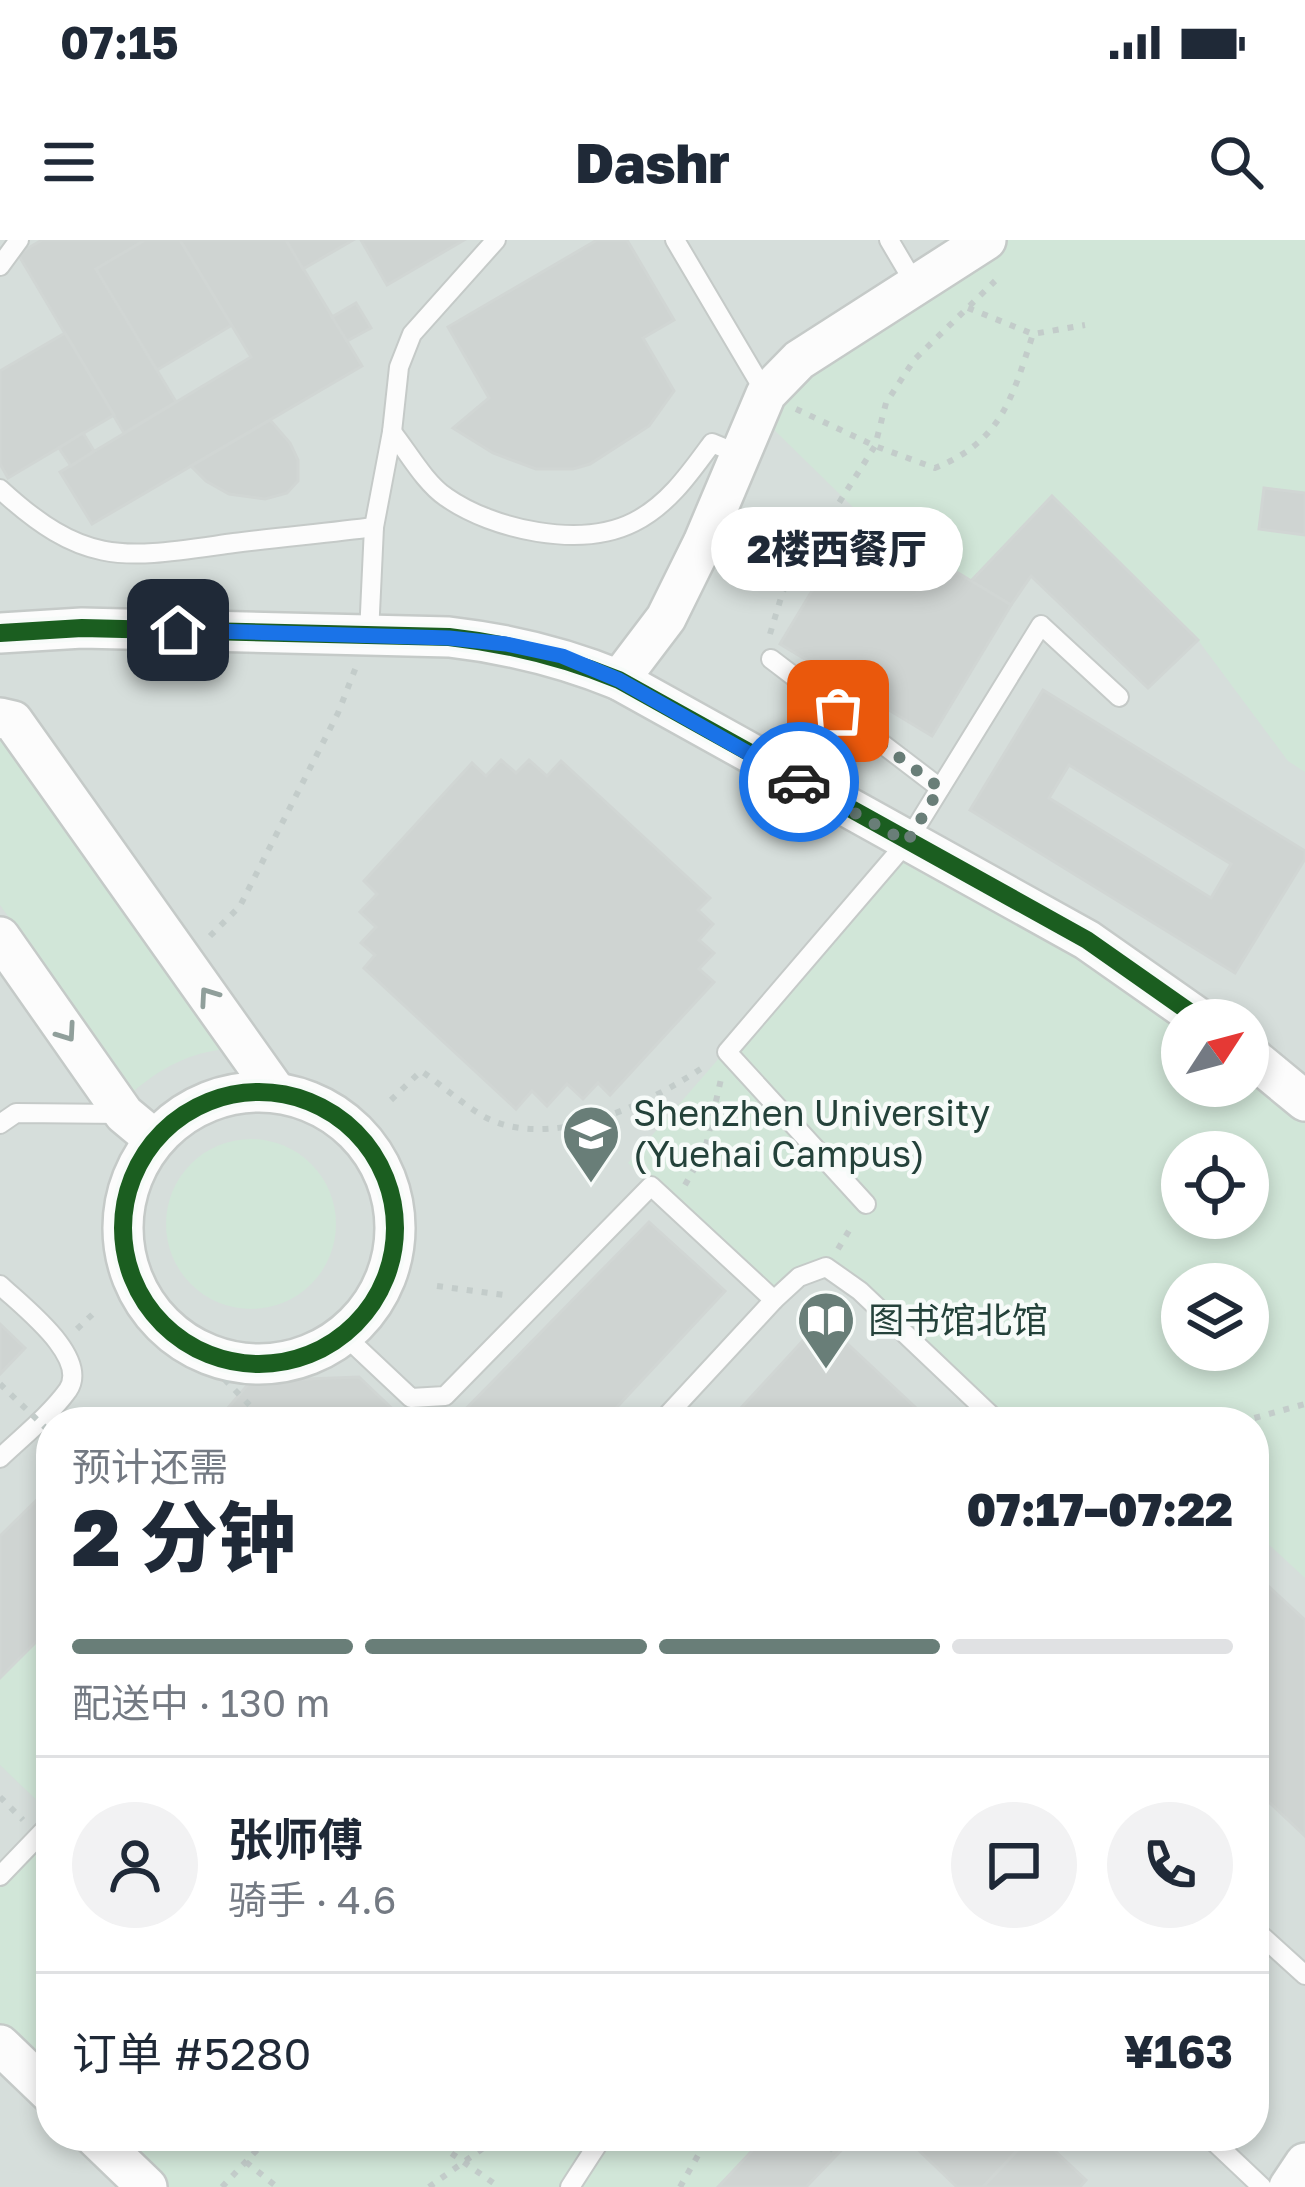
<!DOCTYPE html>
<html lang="zh">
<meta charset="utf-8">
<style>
:root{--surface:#fff;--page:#f2f2f3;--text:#1f2937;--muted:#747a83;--line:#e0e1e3;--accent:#697e78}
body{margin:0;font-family:"Golos Text","Noto Sans SC",sans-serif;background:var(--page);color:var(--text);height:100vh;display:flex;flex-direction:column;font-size:45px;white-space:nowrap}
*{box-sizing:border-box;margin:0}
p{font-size:39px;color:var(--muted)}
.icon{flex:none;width:66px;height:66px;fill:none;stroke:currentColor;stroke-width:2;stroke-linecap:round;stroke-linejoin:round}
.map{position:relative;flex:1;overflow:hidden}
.details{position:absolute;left:36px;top:1167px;width:1233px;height:744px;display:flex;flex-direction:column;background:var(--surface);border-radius:48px;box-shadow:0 6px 18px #0003}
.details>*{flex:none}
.needle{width:78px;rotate:54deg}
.tools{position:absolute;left:1161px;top:759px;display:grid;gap:24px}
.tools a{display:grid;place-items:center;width:108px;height:108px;border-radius:50%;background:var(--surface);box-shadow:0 6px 18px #0003;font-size:60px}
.pin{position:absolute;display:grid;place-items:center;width:102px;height:102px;color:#fff;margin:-51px;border-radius:24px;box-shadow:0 6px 18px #0006}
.courier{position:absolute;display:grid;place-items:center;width:120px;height:120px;margin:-60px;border:9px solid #1a73e8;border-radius:50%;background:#fff;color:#222;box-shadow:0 3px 15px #0007}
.bubble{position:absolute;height:84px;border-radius:42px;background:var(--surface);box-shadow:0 6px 18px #0003;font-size:39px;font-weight:800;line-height:84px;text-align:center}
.head em{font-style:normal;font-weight:800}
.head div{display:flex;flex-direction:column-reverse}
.head{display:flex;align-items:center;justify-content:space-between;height:204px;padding:0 36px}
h1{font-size:78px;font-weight:800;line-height:90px}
.bar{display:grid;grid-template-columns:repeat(4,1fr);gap:18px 12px;align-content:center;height:144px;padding:0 36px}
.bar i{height:15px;border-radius:9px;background:var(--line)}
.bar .selected{background:var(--accent)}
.bar p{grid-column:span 4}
.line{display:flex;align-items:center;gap:30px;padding:0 36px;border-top:3px solid var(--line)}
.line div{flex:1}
.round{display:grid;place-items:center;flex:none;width:126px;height:126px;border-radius:63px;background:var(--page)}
.status{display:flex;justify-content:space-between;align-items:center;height:84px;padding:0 60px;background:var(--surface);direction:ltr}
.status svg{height:33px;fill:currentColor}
header{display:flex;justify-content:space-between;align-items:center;height:156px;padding:0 36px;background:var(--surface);font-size:54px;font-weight:800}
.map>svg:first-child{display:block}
.built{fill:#d6dedb;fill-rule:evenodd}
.green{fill:#d1e6d8;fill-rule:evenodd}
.building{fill:#cfd4d2;stroke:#d1d6d4;stroke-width:3;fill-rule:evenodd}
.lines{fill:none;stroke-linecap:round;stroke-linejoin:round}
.service-casing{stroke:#c5cac8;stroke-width:22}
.minor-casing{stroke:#c5cac8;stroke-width:44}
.path{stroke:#c3ccca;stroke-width:6;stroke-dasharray:6 9;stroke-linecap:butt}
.service{stroke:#fcfcfc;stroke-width:18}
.minor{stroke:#fcfcfc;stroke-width:39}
.path-bridge{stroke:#c3ccca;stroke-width:6;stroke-dasharray:6 9;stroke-linecap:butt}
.cycleway-casing{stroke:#f7fbf9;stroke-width:26}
.cycleway{stroke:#1b5e20;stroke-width:18}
.oneway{stroke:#909f9b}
.done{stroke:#697e78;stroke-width:12;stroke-dasharray:0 21.6}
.route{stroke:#1a73e8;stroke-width:15}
.labels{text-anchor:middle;stroke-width:9;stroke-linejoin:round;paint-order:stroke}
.poi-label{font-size:36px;fill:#24423a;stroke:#f7fbf9;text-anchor:start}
</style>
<div class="status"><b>07:15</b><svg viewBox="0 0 49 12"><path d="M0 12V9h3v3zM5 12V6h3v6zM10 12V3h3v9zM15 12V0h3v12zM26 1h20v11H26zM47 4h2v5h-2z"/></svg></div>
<header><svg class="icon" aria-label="menu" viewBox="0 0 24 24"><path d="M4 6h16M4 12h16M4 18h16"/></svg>Dashr<svg class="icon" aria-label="search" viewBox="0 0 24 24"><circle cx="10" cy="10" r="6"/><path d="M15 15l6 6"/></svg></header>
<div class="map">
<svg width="1305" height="1947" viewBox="0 0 1305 1947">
<rect width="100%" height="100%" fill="#e8edeb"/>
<!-- built -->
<path class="built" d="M0 0H1305V1947H0ZM1182 780H1248V846H1182ZM1182 912H1248V978H1182ZM1182 1044H1248V1110H1182ZM51 1182H1254V1896H51Z"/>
<!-- green -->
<g class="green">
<path d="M986 0H1305V532L1288 521 1198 400 1053 257 971 341 859 273 759 175Z"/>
<path d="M0 499 227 809C191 812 160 828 133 852L0 665Z"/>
<path d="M907 602 1182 780V846H1248V814L1305 861V1338L1264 1300H1254V1182H998L826 1027 774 1060 628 923ZM1182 912H1248V978H1182ZM1182 1044H1248V1110H1182Z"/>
<circle cx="251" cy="984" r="85"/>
<path d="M51 1387V1574L0 1525V1438Z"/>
<path d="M51 1583V1854L0 1805V1636Z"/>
<path d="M94 1896H766L718 1947H147Z"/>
</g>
<!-- building -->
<g class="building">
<path d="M42 0H145L96 29 176 162 124 193 18 14Z"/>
<path d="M145 0H180L232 85 157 130 96 29Z"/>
<path d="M180 0H286L362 126 92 284 60 232 251 117Z"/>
<path d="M286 0H353L303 29Z"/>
<path d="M361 0H464L387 45Z"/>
<path d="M597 0H627L674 80 643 98 674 151 649 186 590 224 573 229H536L493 213 453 188 489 158 448 87Z"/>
<path d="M356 63 371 88 347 101 332 77Z"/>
<path d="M65 93 114 175 8 238 0 224V131Z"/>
<path d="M270 180 290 203 298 220V241L287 253 265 259 229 254 206 241 191 226Z"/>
<path d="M83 193 94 211 71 226 59 208Z"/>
<path d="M1264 248 1305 253V295L1259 289Z"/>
<path d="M1052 256 1198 400 1148 448 1031 336 1011 365 971 341Z"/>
<path d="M859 273 1011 365 932 496 780 404Z"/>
<path d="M1043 450 1305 611V619L1235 733 970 570ZM1069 525 1231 624 1211 658 1049 558Z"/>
<path d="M501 520 516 533 529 520 547 536 561 521 710 658 698 670 713 684 699 700 714 713 699 729 714 742 610 855 598 843 583 859 567 844 547 866 532 851 516 869 364 728 375 715 361 703 376 687 360 672 377 654 364 641 472 523 486 536Z"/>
<path d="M649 982 725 1051 603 1182H453Z"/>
<path d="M822 1080 931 1182H728Z"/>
<path d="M0 1084 25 1108 0 1134Z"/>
<path d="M359 1137 406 1182H216L251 1141Z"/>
<path d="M51 1246V1387L0 1438V1296Z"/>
<path d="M1254 1333 1305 1380V1596L1254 1548Z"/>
<path d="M766 1896H855L806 1947H718Z"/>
<path d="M904 1896H1031L983 1947H957Z"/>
<path d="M1031 1896H1039L1086 1940 1080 1947H983Z"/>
</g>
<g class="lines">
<!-- service casing -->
<g class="service-casing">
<g id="service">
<path d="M675 0 766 154"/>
<path d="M889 0 915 44"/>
<path d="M0 26 19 0"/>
<path d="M392 192C408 212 425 243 446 257 493 290 581 309 634 282 668 265 690 233 712 203L741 215"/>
<path d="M0 249C87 329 125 318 234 303 281 297 328 293 374 287"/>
<path d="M369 394 374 287 392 192 399 127 412 94 496 0"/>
<path d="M771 419 940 548"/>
<path d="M0 884 16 873 124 874"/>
<path d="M866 964 727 812 907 602 1041 385 1119 457"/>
<path d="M0 1045C22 1066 90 1117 68 1150 50 1175 22 1197 0 1218"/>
<path d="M344 1095 411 1158 445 1156 651 946 774 1060"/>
<path d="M661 1182 774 1060 799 1037 826 1027 860 1051 998 1182"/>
<path d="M0 1636 51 1583"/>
<path d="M1254 1689 1305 1735"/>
<path d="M1208 1896 1262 1947"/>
<path d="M570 1947 603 1896"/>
</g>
</g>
<!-- minor casing -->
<g class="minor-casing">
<g id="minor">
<path d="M0 393 82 388 449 397C510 404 563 417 619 440L1087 700 1201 780"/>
<path d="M619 440 666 378 703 303 766 154 799 120 986 0"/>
<path d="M0 478 13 481 276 852"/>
<path d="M0 697 124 874 154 899"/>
<path d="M1248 814 1305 861"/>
<circle cx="259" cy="988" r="136"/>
<path d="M0 1805 51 1854"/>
<path d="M94 1896 147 1947"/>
<path d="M1289 1947 1305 1923"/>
</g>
</g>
<!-- path -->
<g class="path">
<path d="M968 68 1033 94 1085 85"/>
<path d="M796 169 875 206 935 228C1002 201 1012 158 1033 94"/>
<path d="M734 322 783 351"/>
<path d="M770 394 783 351 875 206 886 163 914 120 995 41"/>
<path d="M210 696 240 666 338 473 356 427"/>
<path d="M391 860 421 831C442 845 461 863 483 876 549 913 649 864 705 826"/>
<path d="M685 945 705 910 721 839"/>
<path d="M838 1009 853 984"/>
<path d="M437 1046 511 1056"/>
<path d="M77 1089 96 1071"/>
<path d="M193 1107 266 1182"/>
<path d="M1240 1182 1305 1164"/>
<path d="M0 1557 23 1580"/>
<path d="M427 1896 499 1947"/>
<path d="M818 1896 837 1914"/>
<path d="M246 1922 277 1947"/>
<path d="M222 1947 270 1896"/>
<path d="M429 1947 500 1896"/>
<path d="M680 1947 709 1896"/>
</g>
<!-- service -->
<use href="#service" class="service"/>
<!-- minor -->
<use href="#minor" class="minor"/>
<!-- path-bridge -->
<path class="path-bridge" d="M0 1144 51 1193"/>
<!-- cycleway casing -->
<g class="cycleway-casing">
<g id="cycleway">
<path d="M0 393 82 388 449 397C510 404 563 417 619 440L1087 700 1201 780"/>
<circle cx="259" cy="988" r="136"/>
</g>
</g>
<!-- cycleway -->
<use href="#cycleway" class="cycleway"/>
</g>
<!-- one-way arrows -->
<defs><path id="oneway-chevron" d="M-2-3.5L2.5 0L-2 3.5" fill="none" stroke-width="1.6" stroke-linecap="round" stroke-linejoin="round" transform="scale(3)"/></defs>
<g class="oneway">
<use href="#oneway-chevron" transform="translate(208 756) rotate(-125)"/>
<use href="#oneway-chevron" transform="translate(67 793) rotate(55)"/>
</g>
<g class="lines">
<!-- done -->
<path class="done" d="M799 542 907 602 940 548 838 471"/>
<!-- route -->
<path class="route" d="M178 390 449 398 506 404 562 416 619 440 799 542"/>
</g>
<!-- icons -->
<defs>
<g id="university-pin" transform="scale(3)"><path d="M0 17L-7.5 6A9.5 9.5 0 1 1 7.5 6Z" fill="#697e78" stroke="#f7fbf9"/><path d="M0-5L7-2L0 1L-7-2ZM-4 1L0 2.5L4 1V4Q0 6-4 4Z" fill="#fff"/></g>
<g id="library-pin" transform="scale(3)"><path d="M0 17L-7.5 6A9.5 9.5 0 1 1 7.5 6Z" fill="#697e78" stroke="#f7fbf9"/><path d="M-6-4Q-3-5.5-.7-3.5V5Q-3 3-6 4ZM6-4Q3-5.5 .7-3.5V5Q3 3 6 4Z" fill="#fff"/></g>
</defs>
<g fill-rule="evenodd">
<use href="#university-pin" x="591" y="894"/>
<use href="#library-pin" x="826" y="1080"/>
</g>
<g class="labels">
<!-- poi labels -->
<g class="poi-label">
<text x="633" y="886">Shenzhen University<tspan x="633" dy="41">(Yuehai Campus)</tspan></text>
<text x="868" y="1093">图书馆北馆</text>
</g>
</g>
</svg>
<div class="tools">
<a><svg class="needle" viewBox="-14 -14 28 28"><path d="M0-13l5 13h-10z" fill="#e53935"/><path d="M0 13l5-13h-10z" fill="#747a83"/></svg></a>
<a><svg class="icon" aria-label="locate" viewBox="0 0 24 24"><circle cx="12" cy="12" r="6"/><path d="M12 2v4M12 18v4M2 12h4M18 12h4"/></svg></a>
<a><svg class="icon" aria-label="layers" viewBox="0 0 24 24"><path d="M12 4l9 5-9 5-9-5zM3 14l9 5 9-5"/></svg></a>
</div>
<div class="pin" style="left:838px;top:471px;background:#ea580c"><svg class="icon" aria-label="bag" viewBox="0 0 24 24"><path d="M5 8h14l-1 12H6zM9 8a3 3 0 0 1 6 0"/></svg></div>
<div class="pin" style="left:178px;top:390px;background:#1f2937"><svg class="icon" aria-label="home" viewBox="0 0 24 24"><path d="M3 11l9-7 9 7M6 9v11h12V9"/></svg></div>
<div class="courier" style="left:799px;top:542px"><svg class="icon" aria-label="car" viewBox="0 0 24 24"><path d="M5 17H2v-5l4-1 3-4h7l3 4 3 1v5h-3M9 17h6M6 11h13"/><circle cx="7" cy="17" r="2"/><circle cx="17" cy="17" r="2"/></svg></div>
<div class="bubble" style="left:711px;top:267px;width:252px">2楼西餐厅</div>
<section class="details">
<div class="head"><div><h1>2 分钟</h1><p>预计还需</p></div><em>07:17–07:22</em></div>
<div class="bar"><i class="selected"></i><i class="selected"></i><i class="selected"></i><i></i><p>配送中 · 130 m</p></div>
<div class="line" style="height:216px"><a class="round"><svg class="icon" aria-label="person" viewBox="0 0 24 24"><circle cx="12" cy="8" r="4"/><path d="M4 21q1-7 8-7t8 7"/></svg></a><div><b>张师傅</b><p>骑手 · 4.6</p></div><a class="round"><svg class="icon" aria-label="chat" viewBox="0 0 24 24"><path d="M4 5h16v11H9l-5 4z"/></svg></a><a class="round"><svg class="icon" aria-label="phone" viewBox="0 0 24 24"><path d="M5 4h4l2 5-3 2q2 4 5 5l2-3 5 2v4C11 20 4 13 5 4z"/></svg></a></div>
<div class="line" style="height:156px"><div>订单 #5280</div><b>¥163</b></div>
</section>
</div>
